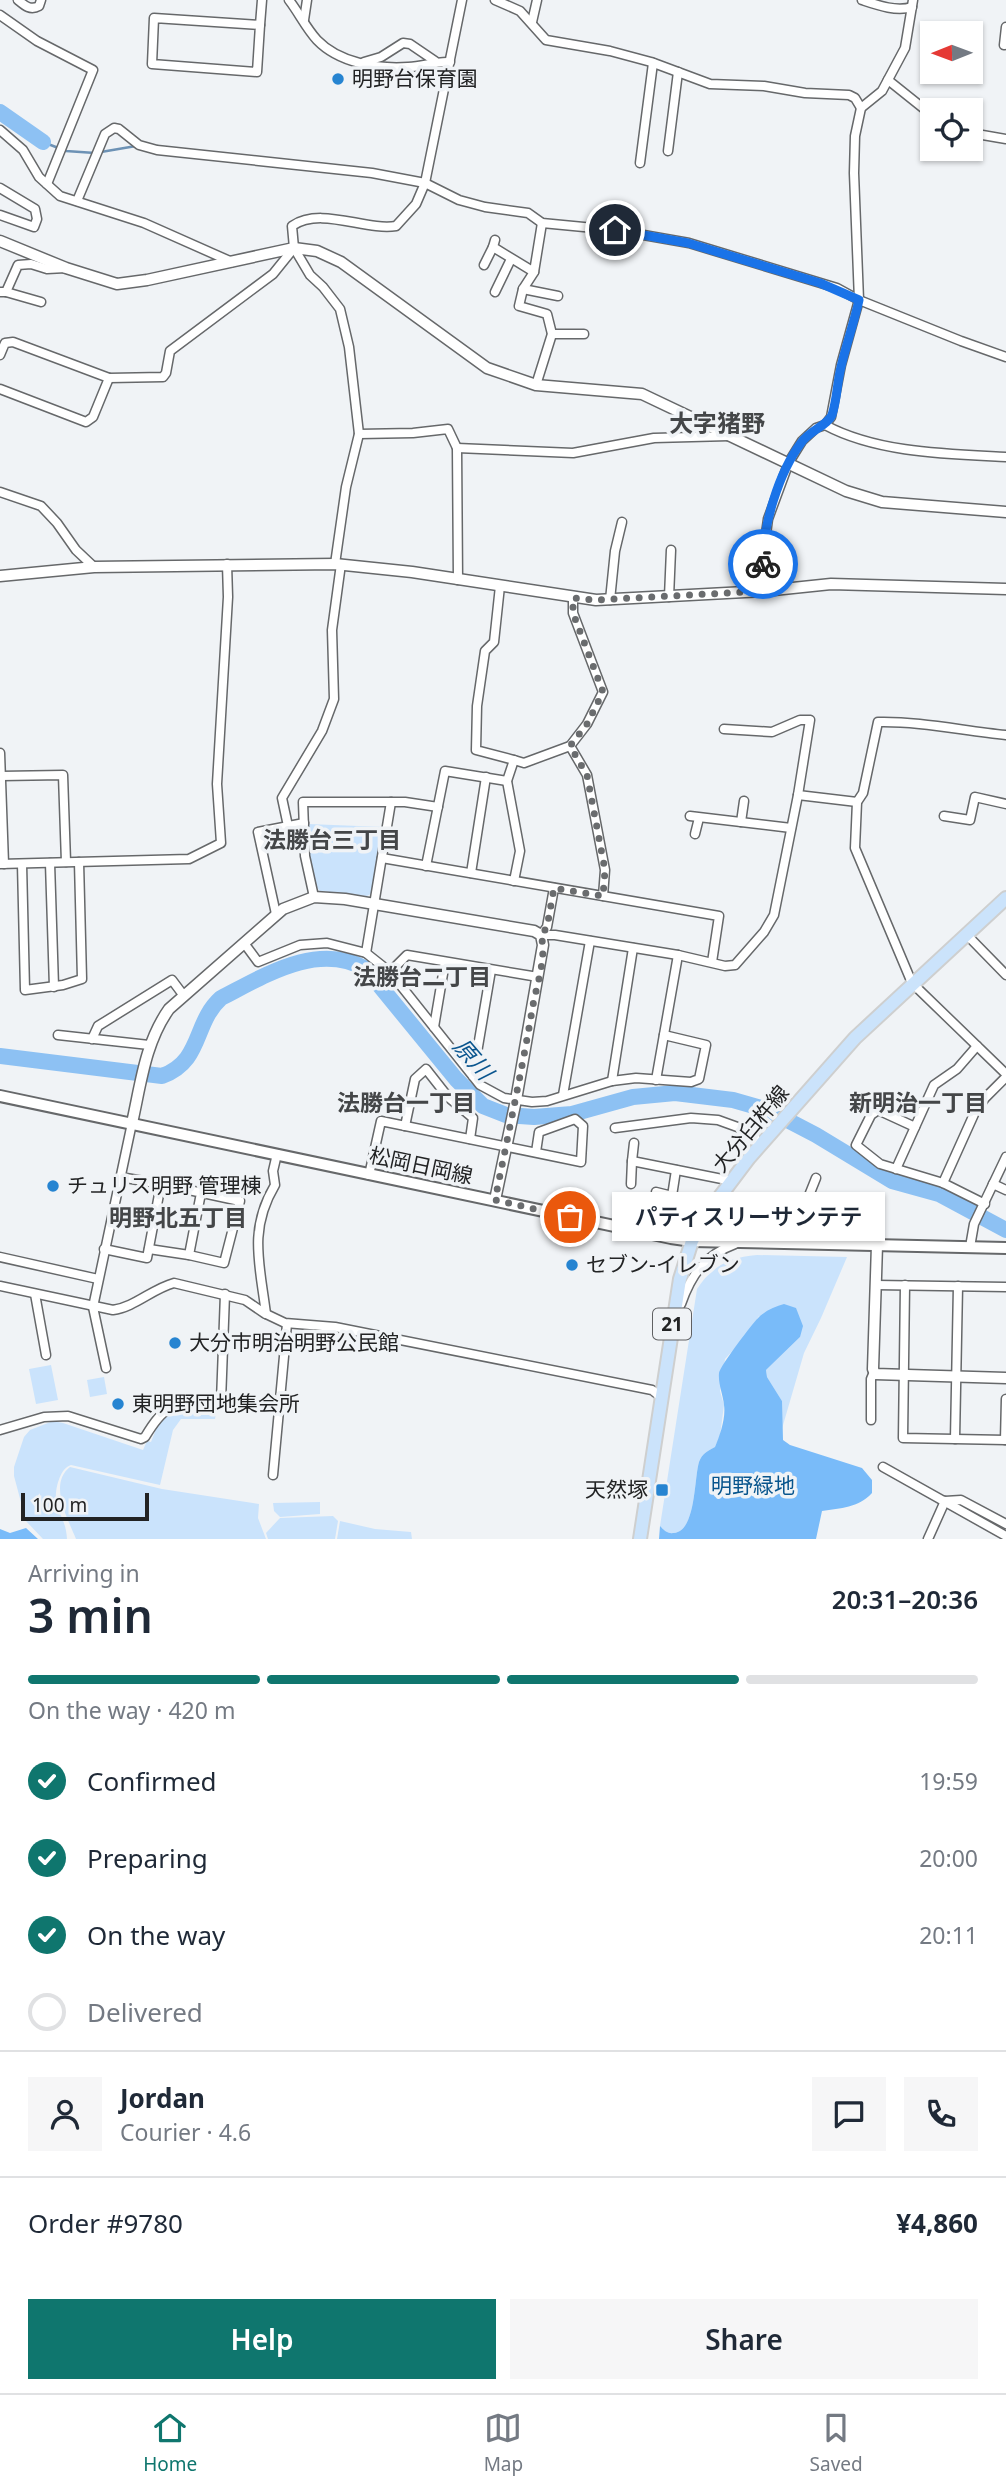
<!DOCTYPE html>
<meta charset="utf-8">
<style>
:root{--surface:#fff;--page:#f6f6f7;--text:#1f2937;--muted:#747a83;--line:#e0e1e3;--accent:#0f766e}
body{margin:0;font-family:"Noto Sans","Noto Sans JP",sans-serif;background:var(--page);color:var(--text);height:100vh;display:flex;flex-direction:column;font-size:26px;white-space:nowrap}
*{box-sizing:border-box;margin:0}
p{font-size:23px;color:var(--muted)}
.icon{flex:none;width:38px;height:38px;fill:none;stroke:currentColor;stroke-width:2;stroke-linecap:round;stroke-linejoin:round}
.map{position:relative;height:1539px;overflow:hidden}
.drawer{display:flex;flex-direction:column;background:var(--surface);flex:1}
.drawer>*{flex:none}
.needle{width:46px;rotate:269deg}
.fabs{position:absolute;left:920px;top:21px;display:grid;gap:14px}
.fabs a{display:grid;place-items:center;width:63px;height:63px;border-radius:0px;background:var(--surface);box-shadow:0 2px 5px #0004;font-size:35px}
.scale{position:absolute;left:21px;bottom:18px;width:128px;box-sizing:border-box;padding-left:7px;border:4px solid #222324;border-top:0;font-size:19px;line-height:24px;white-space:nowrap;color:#222324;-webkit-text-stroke:5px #f0f3f6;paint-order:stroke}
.pin{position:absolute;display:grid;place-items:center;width:60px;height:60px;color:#fff;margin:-30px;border:4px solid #fff;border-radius:50%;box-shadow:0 2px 7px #0007}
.courier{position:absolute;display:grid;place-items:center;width:70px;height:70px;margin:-35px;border:5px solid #1a73e8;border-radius:50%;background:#fff;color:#222;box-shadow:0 2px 9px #0007}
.bubble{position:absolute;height:49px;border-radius:0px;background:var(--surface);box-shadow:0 2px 5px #0004;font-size:23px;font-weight:600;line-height:49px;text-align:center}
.head em{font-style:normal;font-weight:600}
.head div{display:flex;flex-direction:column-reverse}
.head{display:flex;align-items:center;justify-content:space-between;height:119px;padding:0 28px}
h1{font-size:46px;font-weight:600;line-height:52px}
.bar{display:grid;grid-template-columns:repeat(4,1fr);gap:10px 7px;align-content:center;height:84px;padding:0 28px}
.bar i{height:9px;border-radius:5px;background:var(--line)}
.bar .on{background:var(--accent)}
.bar p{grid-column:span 4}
.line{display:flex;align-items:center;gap:18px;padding:0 28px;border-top:2px solid var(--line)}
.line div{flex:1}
.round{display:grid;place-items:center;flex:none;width:74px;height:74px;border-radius:0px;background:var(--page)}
ol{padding:0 28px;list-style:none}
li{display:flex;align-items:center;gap:21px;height:77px}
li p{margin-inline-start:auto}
li .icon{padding:7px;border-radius:50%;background:var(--accent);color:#fff;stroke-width:4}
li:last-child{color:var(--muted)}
li i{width:38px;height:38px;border:4px solid var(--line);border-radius:50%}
.cta{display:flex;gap:14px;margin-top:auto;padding:14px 28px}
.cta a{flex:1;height:80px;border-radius:0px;background:var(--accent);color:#fff;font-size:28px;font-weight:600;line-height:80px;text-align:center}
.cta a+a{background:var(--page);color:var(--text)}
.tabs{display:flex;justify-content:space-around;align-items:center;height:98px;border-top:2px solid var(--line);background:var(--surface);font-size:19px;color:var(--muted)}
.tabs a{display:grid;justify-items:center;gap:4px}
.tabs .on{color:var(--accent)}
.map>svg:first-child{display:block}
.green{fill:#cae3fc}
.forest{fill:#79bbf9}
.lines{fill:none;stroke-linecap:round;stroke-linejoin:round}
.stream{stroke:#6d92b5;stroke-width:2.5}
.river{stroke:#8dc1f3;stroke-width:16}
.minor-casing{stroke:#66686a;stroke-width:11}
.tertiary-casing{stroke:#66686a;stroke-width:13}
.secondary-casing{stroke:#66686a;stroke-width:14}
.primary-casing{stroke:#cecfcf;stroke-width:16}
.minor{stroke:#fff;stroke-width:8}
.tertiary{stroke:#fff;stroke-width:10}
.secondary{stroke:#fff;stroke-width:10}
.primary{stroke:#cbe3fb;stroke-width:12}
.done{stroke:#6a6c6e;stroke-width:7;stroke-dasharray:0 12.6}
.route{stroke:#1a73e8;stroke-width:9}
.poi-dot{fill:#2684d1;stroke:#f0f3f6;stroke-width:2.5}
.labels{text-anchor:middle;stroke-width:7;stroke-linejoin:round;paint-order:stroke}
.shield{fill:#f0f3f6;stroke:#606163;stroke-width:2}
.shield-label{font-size:19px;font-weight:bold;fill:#222324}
.poi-label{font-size:21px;fill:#222324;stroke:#f0f3f6;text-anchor:start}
.street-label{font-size:21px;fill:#222324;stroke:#f0f3f6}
.park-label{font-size:21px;fill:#08558d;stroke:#f0f3f6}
.neighbourhood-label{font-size:23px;font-weight:bold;fill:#444648;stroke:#f0f3f6}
.water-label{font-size:23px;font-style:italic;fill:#0b568f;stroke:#f0f3f6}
.quarter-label{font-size:24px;font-weight:bold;fill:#444648;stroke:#f0f3f6}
</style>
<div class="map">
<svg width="1006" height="1539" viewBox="0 0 1006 1539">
<rect width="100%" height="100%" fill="#f0f3f6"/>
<!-- green -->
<g class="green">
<path d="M308 824 384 827 373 893 367 896 320 891C307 879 308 841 308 824Z"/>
<path d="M757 1255 847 1257 821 1318 804 1353 781 1432 782 1401 767 1377 766 1370 800 1337 759 1316 746 1336 725 1359 720 1391 724 1405 720 1436 715 1447C707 1451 702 1454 699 1462 694 1479 696 1531 674 1533 667 1534 664 1530 660 1526L697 1289C712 1266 730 1257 757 1255Z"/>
<path d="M51 1365 58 1400 36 1404 29 1369Z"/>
<path d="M104 1377 107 1394 90 1397 87 1380Z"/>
<path d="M180 1409 216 1413 215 1419H181L173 1430 160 1485 71 1465C60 1468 55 1489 56 1500 58 1514 66 1520 67 1539H43L26 1521 14 1476V1467L24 1437 30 1430 53 1421 63 1423 143 1450 147 1441 151 1442 160 1419Z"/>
<path d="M70 1467 162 1489 259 1504 258 1518 266 1539H76C68 1519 48 1484 70 1467Z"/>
<path d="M320 1502V1514L280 1517 274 1511 273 1503Z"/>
<path d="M333 1516 338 1521 335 1539H268L266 1533 280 1518Z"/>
<path d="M340 1521 375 1529 411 1532 412 1539H337Z"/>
</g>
<!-- forest -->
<g class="forest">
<path d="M784 1304 796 1308 803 1326 800 1337 766 1370 767 1377 782 1401 783 1440 790 1445 862 1468 872 1480V1493C858 1508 841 1508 822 1511L816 1539H659L660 1526C664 1530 667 1534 674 1533 696 1531 694 1479 699 1462 702 1454 707 1451 715 1447 720 1435 726 1418 724 1405 723 1394 718 1384 719 1373 720 1366 754 1321 760 1316 767 1310 776 1306 784 1304Z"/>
<path d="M26 1528 38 1539H0V1529L10 1533Z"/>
</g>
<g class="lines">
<!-- stream -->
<g class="stream">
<path d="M43 142 66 151 95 153"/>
<path d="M101 152 136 146"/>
</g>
<!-- river -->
<g class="river">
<path d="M0 112 43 142"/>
<path d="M0 1056 162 1076C203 1061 193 1023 221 998 264 976 318 941 366 969L456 1079 483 1106 506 1115 534 1117 572 1114 633 1097 675 1093 733 1100 768 1110 816 1135 892 1181 939 1194 1006 1230"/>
</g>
<!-- minor casing -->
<g class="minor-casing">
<g id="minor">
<path d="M18 0C24 5 30 11 39 6L41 0"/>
<path d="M289 0C299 13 306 28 317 40 339 63 377 69 408 67 423 67 434 61 450 62"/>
<path d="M495 0 520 11 546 40 610 51 651 62 710 84 764 86 805 93 849 95 855 98 861 108"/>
<path d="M862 0C877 5 896 12 912 7"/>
<path d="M0 15 37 41 93 70 47 184"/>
<path d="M154 18 260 25 257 72 152 64Z"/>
<path d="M304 20 307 0"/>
<path d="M532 22 537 0"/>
<path d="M260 25 262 0"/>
<path d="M1004 45 1006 27"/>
<path d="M364 62 381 57 403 43 410 44 435 61"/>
<path d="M888 80 933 116"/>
<path d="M0 130 23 150 39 177 60 196 144 223 232 262"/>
<path d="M971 133 1006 139"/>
<path d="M668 151 678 72"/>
<path d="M640 163 653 63"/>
<path d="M0 188 35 209 37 219 34 227 0 215"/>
<path d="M77 201 105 134 114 128 119 129 139 145 157 150 372 173 425 183 459 200 485 207 528 213 542 223 615 230 689 243 837 288 859 300 961 341 1006 357"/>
<path d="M495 240 493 247 534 272"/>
<path d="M484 265 493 247"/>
<path d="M523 289 558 296"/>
<path d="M0 292H6L18 265 31 264 47 269 66 268"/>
<path d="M6 292 41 302"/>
<path d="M495 292 511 259"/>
<path d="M552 334H584"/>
<path d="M0 355 5 343 13 342 109 378 93 417 86 422 0 389"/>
<path d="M109 378 163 377 166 373 170 351 273 274 294 248"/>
<path d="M536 385 552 334 547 314 519 306 523 289 534 272 542 223"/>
<path d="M825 425C877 453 947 454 1006 457"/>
<path d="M359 434 413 433 448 429 457 448 458 580"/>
<path d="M457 448 573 453 654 438 729 436"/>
<path d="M0 492 41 506 57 523 76 550 94 567"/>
<path d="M335 564 346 487 359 434 349 347 340 309 323 287 310 275 294 248 292 226C321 206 365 231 396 226L416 204 425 183 462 0"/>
<path d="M500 586 494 642 485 651 477 706 476 750 514 760 507 781 520 851 514 881"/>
<path d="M764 591 763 556 768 519 789 462 802 441 816 428 825 425 831 417 841 365 859 300 854 173 855 136 861 108 882 91 905 48 913 0"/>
<path d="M669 597 671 550"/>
<path d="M610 600 615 551 622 522"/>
<path d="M1006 735C964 731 920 721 878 722L863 793 857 802 855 848 912 983 1006 1074"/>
<path d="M570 746 587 775 605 870 603 896"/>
<path d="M0 753 4 864"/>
<path d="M514 760 524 763 570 746 587 724 603 692 573 613V598"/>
<path d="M1 776 63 775 66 862"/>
<path d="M798 795 857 802"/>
<path d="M690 816 791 828"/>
<path d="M944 816 970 820 975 797 1006 804"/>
<path d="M741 822 744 801"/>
<path d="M288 826 282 798 322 731 334 699 332 630 341 564"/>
<path d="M695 834 699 818"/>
<path d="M382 858 719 916 712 962"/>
<path d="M50 863 54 987"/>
<path d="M0 864 189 859 221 843 217 784 228 597 227 564"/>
<path d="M22 864 25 990 63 985 82 979 79 862"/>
<path d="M426 866 445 771 507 781"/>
<path d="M471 873 486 777"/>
<path d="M314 897 305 856 303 802H405L438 807"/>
<path d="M276 914 258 832 304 823"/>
<path d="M966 934 1006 975"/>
<path d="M541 935H555L678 955 725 966 735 965 764 932 774 915 798 795 810 720H800L772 732 724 729"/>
<path d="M541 935 547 927 554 888"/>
<path d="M244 943 258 962 300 945 327 943 366 953 390 972 480 1085 504 1098 532 1102 547 1101 612 1081 636 1078 691 1082 699 1079 706 1045 664 1035"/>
<path d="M366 953 391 802"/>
<path d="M390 972 407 955 538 977"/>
<path d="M434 1027 445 962"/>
<path d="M58 1035 149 1045"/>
<path d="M92 1039 98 1026 172 980 184 996"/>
<path d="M473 1076 491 970"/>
<path d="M656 1080 678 955"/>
<path d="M612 1081 633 948"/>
<path d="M563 1095 590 941"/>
<path d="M405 1126 415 1079 426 1069 448 1097 473 1118 470 1139"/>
<path d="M915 1127 878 1110 871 1115 856 1145 880 1164 943 1183 985 1204"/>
<path d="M615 1128 691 1118 718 1120 754 1133 758 1148"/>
<path d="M634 1143 632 1161 732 1181"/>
<path d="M896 1169 934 1085 957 1069 977 1046"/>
<path d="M369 1175 381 1121 581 1162 583 1126 575 1119 539 1132 536 1152"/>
<path d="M943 1183 975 1112 985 1098 1006 1077"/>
<path d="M161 1184 240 1201 224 1263 189 1255 201 1193"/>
<path d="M631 1184 632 1161"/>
<path d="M993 1184 1006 1190"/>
<path d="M656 1192 672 1196 676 1170"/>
<path d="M790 1243 816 1178"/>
<path d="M970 1247 974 1224 1006 1157"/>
<path d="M104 1249 147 1258 161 1184 120 1177"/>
<path d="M149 1249 189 1255"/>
<path d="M0 1257 98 1279"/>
<path d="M876 1285 1006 1287"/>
<path d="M905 1285 903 1438 1006 1440"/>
<path d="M0 1286 113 1310C135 1307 152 1289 174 1283L245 1300 264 1313 285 1323 335 1327 652 1390 661 1397"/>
<path d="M35 1294 46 1355"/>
<path d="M681 1304C691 1275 705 1255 735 1244"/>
<path d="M266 1314C260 1265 248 1230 275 1185L273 1171 277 1154"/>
<path d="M106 1368 93 1307 132 1123"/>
<path d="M871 1420V1379L874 1372"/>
<path d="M0 1430 44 1417 68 1416 141 1439 145 1437C168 1399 174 1405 216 1407L221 1401 225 1294"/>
<path d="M955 1439 958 1286"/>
<path d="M1005 1440 1006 1399"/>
<path d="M883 1467 1006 1536"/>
<path d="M273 1475 287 1324"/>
<path d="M945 1501 961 1500 1006 1524"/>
<path d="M928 1539 945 1501"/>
</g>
</g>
<!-- tertiary casing -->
<g class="tertiary-casing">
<g id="tertiary">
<path d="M0 241 66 268 117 284 147 280 294 248 317 251 341 262 487 368 536 385 642 394 846 491 882 502 1006 512"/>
<path d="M0 576 94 567 335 564 412 572 596 600 764 591 831 584 1006 589"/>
<path d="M132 1123C141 1083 145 1043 169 1009L283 909 314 897 345 899 534 931 541 935 543 945 516 1100 495 1200"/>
<path d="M877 1245 873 1369 875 1374 1006 1378"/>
</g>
</g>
<!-- secondary casing -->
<g class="secondary-casing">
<path id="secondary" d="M0 1096 671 1238 692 1241 1006 1248"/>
</g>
<!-- primary casing -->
<g class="primary-casing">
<path id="primary" d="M640 1539 680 1279 692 1241 706 1215 749 1158 855 1038 1006 898"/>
</g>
<!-- minor -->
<use href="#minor" class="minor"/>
<!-- tertiary -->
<use href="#tertiary" class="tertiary"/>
<!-- secondary -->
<use href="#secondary" class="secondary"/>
<!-- primary -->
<use href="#primary" class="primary"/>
</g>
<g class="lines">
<!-- done -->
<path class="done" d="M570 1217 495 1200C508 1135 522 1070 533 1005 537 984 547 956 541 936L547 927 554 888 603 896 605 870 587 775 570 746 587 724 603 692 573 613V598L596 600 764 591 763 564"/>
<!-- route -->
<path class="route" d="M615 230 688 243 820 283 859 300C854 323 846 345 841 367 837 383 837 400 832 415 828 425 809 431 801 443 779 472 762 527 763 564"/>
</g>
<!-- markers -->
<g class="poi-dot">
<circle cx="338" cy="79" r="7"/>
<circle cx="53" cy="1186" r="7"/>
<circle cx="572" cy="1265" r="7"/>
<circle cx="175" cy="1343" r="7"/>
<circle cx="118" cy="1404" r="7"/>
<rect x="655" y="1483" width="14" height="14" rx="3.5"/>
</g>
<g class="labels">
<!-- shield labels -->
<rect class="shield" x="653" y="1308.5" width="38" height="31" rx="5"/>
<g class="shield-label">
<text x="672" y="1331">21</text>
</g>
<!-- poi labels -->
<g class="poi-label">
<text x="352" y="86">明野台保育園</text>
<text x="67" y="1193">チュリス明野 管理棟</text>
<text x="586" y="1272">セブン-イレブン</text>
<text x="189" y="1350">大分市明治明野公民館</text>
<text x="132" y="1411">東明野団地集会所</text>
<text x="648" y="1497" text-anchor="end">天然塚</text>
</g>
<!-- street labels -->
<g class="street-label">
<text transform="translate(751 1129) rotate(-50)" y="7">大分臼杵線</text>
<text transform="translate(421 1166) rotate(12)" y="7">松岡日岡線</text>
</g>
<!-- park labels -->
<g class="park-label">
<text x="753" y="1493">明野緑地</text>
</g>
<!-- neighbourhood labels -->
<g class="neighbourhood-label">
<text x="332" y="848">法勝台三丁目</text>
<text x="422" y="985">法勝台二丁目</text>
<text x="406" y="1111">法勝台一丁目</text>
<text x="918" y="1111">新明治一丁目</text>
<text x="178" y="1226">明野北五丁目</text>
</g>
<!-- water labels -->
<g class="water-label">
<text transform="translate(473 1059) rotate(49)" y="8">原川</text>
</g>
<!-- quarter labels -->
<g class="quarter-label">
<text x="717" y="432">大字猪野</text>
</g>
</g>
</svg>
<div class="fabs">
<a><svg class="needle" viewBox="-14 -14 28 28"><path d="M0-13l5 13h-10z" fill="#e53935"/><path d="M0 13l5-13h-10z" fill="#747a83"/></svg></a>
<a><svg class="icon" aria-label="locate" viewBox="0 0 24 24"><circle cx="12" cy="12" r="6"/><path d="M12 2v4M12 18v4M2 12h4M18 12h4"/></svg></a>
</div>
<div class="scale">100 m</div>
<div class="pin" style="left:570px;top:1217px;background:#ea580c"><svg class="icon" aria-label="bag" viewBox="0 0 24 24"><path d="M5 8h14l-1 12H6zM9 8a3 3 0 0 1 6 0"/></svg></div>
<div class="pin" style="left:615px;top:230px;background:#1f2937"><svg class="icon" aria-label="home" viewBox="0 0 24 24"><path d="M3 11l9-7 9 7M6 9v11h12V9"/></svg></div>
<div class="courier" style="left:763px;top:564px"><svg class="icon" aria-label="bike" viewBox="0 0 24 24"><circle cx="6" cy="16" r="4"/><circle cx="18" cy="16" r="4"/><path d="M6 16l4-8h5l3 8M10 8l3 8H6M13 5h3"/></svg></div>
<div class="bubble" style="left:612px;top:1192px;width:273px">パティスリーサンテテ</div>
</div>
<section class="drawer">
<div class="head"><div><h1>3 min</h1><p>Arriving in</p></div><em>20:31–20:36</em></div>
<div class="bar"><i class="on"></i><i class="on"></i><i class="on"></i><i></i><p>On the way · 420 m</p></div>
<ol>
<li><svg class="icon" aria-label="check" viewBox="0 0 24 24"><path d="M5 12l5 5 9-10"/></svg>Confirmed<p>19:59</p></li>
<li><svg class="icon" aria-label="check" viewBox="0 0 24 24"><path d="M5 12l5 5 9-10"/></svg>Preparing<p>20:00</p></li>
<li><svg class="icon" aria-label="check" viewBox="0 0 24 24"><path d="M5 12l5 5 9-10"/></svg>On the way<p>20:11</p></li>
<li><i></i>Delivered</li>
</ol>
<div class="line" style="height:126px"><a class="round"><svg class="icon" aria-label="person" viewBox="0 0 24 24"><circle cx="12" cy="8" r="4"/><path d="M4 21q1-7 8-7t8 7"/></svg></a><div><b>Jordan</b><p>Courier · 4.6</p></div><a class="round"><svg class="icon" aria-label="chat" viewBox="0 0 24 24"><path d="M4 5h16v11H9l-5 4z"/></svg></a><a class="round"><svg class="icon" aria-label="phone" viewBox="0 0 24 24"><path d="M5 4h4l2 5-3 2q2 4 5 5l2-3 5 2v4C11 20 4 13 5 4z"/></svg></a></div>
<div class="line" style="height:91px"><div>Order #9780</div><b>¥4,860</b></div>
<div class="cta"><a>Help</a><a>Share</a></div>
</section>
<nav class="tabs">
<a class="on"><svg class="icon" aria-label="home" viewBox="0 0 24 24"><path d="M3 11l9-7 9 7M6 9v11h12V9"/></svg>Home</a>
<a><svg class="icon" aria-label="map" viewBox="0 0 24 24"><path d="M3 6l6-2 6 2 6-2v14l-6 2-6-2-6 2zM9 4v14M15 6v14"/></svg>Map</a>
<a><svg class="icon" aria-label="saved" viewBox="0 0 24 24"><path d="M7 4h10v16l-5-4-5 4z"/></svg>Saved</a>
</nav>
